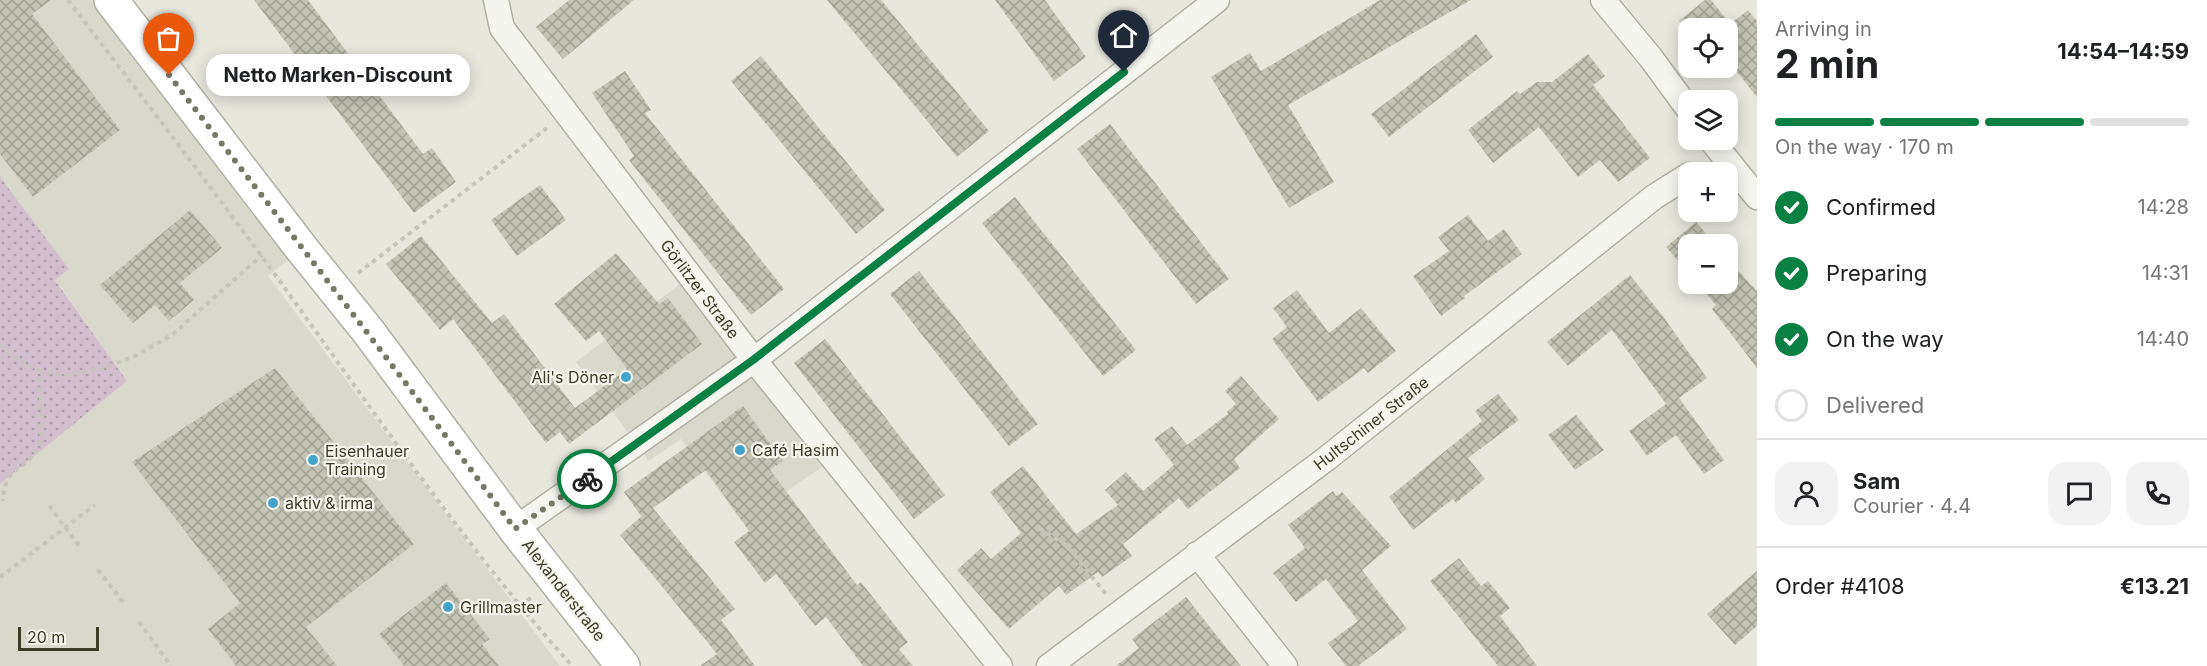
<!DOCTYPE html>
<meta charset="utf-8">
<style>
:root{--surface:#fff;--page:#f2f2f2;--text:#202124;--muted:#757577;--line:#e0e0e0;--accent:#0b8043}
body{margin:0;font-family:Inter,sans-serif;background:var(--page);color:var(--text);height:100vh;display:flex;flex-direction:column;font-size:22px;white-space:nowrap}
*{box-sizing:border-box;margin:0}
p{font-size:20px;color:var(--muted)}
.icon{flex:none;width:33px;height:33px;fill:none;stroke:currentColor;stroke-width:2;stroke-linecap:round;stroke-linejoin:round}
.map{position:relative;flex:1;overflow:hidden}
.panel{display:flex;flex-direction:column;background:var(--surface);width:450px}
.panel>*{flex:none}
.controls{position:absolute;left:1678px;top:18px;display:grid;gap:12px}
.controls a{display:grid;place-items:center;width:60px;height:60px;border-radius:12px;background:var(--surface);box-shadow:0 3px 15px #0003;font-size:30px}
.scale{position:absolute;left:18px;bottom:15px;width:81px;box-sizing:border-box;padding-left:6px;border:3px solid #3c3d27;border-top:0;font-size:16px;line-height:21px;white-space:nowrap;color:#3c3d27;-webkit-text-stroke:4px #f5f5ed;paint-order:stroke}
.pin{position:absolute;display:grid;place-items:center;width:51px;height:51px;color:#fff;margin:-62px -26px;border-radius:50% 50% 50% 0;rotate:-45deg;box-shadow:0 0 6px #0007}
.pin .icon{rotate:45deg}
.courier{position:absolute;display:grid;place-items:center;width:60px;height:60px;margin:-30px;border:4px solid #0b8043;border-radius:50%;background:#fff;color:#222;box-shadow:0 2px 8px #0007}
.bubble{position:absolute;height:42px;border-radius:18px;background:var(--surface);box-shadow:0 3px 15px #0003;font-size:20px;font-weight:700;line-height:42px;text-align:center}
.head em{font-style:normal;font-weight:700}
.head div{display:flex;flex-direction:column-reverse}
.head{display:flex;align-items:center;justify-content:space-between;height:102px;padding:0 18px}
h1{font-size:39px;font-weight:700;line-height:45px}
.bar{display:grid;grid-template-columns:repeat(4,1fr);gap:9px 6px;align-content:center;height:72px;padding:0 18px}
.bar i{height:8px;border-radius:4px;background:var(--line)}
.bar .on{background:var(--accent)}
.bar p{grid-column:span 4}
.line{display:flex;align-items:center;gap:15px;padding:0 18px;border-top:2px solid var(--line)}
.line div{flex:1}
.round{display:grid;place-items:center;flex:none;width:63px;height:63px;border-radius:18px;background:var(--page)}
ol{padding:0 18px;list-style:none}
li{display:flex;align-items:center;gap:18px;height:66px}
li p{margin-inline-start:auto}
li .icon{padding:6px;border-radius:50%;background:var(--accent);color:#fff;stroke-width:4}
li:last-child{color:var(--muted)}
li i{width:33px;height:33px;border:3px solid var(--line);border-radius:50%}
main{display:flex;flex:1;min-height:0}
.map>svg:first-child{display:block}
.built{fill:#d8d9cc}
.grass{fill:url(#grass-dots)}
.building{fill:url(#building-cross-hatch)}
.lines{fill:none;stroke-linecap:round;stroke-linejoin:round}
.street-casing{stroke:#b0b1a3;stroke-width:27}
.secondary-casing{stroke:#b0b1a3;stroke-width:36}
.path{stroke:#c5c5bc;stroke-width:4;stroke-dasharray:4.5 4.5;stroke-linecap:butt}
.street{stroke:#f5f5f0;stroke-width:24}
.secondary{stroke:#fff;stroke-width:33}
.done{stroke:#787867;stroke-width:6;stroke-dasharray:0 10.8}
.route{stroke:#0b8043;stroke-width:8}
.poi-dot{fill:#43a4cb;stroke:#f5f5ed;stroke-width:2}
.labels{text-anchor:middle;stroke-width:4.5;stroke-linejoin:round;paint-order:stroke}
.street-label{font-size:16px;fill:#3c3d27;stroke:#f5f5ed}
.poi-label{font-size:16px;fill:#3c3d27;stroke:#f5f5ed;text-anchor:start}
</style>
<main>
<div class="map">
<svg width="1757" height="666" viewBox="0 0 1757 666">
<defs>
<pattern id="grass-dots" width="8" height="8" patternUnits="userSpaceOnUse" patternTransform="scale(1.5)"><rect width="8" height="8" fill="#d1bfcd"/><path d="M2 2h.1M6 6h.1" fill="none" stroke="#ab9ca6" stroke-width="1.8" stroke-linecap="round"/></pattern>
<pattern id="building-cross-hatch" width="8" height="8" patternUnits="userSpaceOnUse" patternTransform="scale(1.5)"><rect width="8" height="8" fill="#c3c4b5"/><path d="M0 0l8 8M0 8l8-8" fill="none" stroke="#a0a093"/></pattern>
</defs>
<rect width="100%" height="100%" fill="#e7e7de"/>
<!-- built -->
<g class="built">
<path d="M0 0H111L302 249 268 276 560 666H0V484L127 381 55 279 68 270 0 178Z"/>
<path d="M680 284 822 467 742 522 681 439 649 461 576 362Z"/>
</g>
<!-- grass -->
<path class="grass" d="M0 177 69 269 55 280 127 381 0 484Z"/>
<!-- building -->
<g class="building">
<path d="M0 0H51L32 14 120 130 33 197 0 154Z"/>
<path d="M254 0H308L423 154 432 148 456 182 414 213Z"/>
<path d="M569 0H634L563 59 536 27Z"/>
<path d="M827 0H881L989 131 957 157Z"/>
<path d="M995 0H1045L1086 57 1054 81Z"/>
<path d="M1380 0H1471L1288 105 1334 182 1289 208 1211 77 1250 53 1261 71Z"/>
<path d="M1705 0H1711L1730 24 1748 10 1757 21V97L1734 68 1723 76 1716 68H1728V28H1689V34L1679 21Z"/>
<path d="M1476 34 1493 57 1389 137 1371 114Z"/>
<path d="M1588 54 1605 76 1593 85 1650 158 1618 182 1600 160 1578 177 1539 127 1493 163 1468 130 1517 91 1520 94 1537 82H1552Z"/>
<path d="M761 56 885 210 856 234 731 81Z"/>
<path d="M625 71 651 110 645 113 784 289 751 315 629 160 634 156 592 93Z"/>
<path d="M1110 124 1229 279 1196 304 1077 149Z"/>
<path d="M540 185 566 220 517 256 491 220Z"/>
<path d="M1015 197 1136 350 1103 376 982 223Z"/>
<path d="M190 210 222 248 180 283 194 300 169 321 155 305 133 323 100 285Z"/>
<path d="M1468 215 1488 241 1504 229 1522 254 1464 296 1465 298 1441 316 1413 276 1449 251 1438 237Z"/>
<path d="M1696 222 1715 244H1689V273L1666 247Z"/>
<path d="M421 236 492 323 504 314 575 408 627 369 599 331 586 341 554 304 616 253 659 304 668 298 702 344 569 444 560 432 546 443 453 319 440 330 386 264Z"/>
<path d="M1728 260 1757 291V368L1712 309 1716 305 1698 284H1728Z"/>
<path d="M919 271 1038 424 1009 446 890 294Z"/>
<path d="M1630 275 1662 315 1707 378 1679 398 1724 460 1704 474 1676 435 1647 456 1629 431 1666 404 1612 330 1568 366 1547 342Z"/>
<path d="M1297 290 1329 333 1361 308 1396 351 1368 373 1364 368 1318 402 1272 339 1287 327 1273 308Z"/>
<path d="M825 339 945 495 914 519 794 363Z"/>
<path d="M275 368 414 544 306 627 337 666H236L208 629 240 603 132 462Z"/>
<path d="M1241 376 1279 419 1234 459 1240 468 1188 509 1179 498 1123 544 1132 556 1102 577 1098 572 1066 595 1059 586 1009 629 957 570 981 548 991 559 1021 533 990 492 1023 466 1076 534 1118 505 1105 490 1126 472 1143 491 1174 465 1154 439 1172 426 1187 445 1228 414 1227 412 1236 404 1225 391Z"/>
<path d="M1498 394 1519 420 1468 458 1485 479 1456 503 1453 499 1413 530 1389 497 1482 421 1475 411Z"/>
<path d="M743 406 783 461 770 470 857 585 861 582 908 642 899 649 913 666H863L826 617 815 626 776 574 765 583 734 542 749 531 706 470 653 508 735 609 721 620 755 666H700L717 654 620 535 643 515 641 516 624 492Z"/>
<path d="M1576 415 1604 450 1575 470 1548 435Z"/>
<path d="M1333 491 1336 496 1342 492 1391 546 1362 570 1407 629 1358 666H1346L1328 643 1358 621 1326 579 1296 602 1273 573 1305 548 1288 525Z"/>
<path d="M1459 558 1481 586 1488 581 1510 608 1500 616 1537 666H1498L1430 581Z"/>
<path d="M1757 571V626L1735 645 1707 614Z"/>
<path d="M446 583 490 639 482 644 499 666H404L379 634Z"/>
<path d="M1186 597 1241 666H1116L1139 648 1132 639Z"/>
</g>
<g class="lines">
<!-- street casing -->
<g class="street-casing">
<g id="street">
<path d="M496 0 502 28 754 360 1000 666"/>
<path d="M1603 0 1651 58 1689 110"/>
<path d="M1711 140 1757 197"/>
<path d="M515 529 754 360 1217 0"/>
<path d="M1197 554 1285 666"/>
<path d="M1049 666 1326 459 1654 197 1689 175"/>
</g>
</g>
<!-- secondary casing -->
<g class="secondary-casing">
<path id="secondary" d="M111 0 302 249 368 331 515 529 623 666"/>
</g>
<!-- path -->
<g class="path">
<path d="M68 0C145 101 223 202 297 305 385 428 471 553 572 666"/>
<path d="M358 273 547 128"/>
<path d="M0 345 23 363 38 370C40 391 47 431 37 449 23 474 5 464 3 501"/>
<path d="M38 370 63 376 106 367 135 356 172 335 262 255"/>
<path d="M49 506 81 548"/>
<path d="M1039 528 1067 546 1106 594"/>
<path d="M98 570 123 602"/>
<path d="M0 577 95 505"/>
<path d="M520 606 532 597"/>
<path d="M139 622 171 666"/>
</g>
<!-- street -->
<use href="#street" class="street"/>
<!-- secondary -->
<use href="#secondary" class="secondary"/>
</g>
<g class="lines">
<!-- done -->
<path class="done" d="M169 75C285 226 402 376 515 529L587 479"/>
<!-- route -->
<path class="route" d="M587 479 753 360 1124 72"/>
</g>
<!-- markers -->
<g class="poi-dot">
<circle cx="626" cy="377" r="6"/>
<circle cx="740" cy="450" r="6"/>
<circle cx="313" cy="460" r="6"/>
<circle cx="273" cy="503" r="6"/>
<circle cx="448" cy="607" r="6"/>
</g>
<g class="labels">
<!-- street labels -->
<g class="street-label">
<text transform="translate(700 289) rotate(53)" y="6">Görlitzer Straße</text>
<text transform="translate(1371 423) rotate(-38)" y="6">Hultschiner Straße</text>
<text transform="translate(564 590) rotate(52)" y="6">Alexanderstraße</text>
</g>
<!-- poi labels -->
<g class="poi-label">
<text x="614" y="383" text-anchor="end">Ali's Döner</text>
<text x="752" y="456">Café Hasim</text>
<text x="325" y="457">Eisenhauer<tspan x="325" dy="18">Training</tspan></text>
<text x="285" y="509">aktiv &amp; irma</text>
<text x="460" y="613">Grillmaster</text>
</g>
</g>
</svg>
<div class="controls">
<a><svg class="icon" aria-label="locate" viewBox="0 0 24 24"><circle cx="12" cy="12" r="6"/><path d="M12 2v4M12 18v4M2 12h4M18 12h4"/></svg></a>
<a><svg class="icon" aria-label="layers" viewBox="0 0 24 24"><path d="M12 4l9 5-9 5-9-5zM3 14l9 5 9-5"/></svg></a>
<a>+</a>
<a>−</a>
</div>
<div class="scale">20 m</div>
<div class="pin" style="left:169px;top:75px;background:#ea580c"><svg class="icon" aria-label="bag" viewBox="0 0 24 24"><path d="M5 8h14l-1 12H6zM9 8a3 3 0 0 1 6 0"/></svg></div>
<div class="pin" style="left:1124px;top:72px;background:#1f2937"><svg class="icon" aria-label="home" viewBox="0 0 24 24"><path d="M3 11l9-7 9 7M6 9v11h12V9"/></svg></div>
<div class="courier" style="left:587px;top:479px"><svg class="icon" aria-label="bike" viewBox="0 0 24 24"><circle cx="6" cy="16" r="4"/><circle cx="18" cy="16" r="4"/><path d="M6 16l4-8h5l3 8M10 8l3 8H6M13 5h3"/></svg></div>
<div class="bubble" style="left:206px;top:54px;width:264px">Netto Marken-Discount</div>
</div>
<section class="panel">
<div class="head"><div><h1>2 min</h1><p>Arriving in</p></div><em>14:54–14:59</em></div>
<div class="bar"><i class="on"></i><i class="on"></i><i class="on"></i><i></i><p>On the way · 170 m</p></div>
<ol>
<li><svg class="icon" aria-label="check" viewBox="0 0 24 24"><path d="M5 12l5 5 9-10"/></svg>Confirmed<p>14:28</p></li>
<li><svg class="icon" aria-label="check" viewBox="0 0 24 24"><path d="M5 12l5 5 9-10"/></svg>Preparing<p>14:31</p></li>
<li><svg class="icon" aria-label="check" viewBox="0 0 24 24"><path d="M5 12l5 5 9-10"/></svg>On the way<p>14:40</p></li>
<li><i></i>Delivered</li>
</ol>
<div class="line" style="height:108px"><a class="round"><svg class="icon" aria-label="person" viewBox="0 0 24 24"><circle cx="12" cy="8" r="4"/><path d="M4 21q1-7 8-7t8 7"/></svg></a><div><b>Sam</b><p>Courier · 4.4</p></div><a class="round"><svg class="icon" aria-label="chat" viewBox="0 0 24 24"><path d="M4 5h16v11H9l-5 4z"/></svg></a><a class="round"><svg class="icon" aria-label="phone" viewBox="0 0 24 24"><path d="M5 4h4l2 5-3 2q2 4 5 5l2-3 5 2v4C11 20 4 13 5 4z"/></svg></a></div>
<div class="line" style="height:78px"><div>Order #4108</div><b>€13.21</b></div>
</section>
</main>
